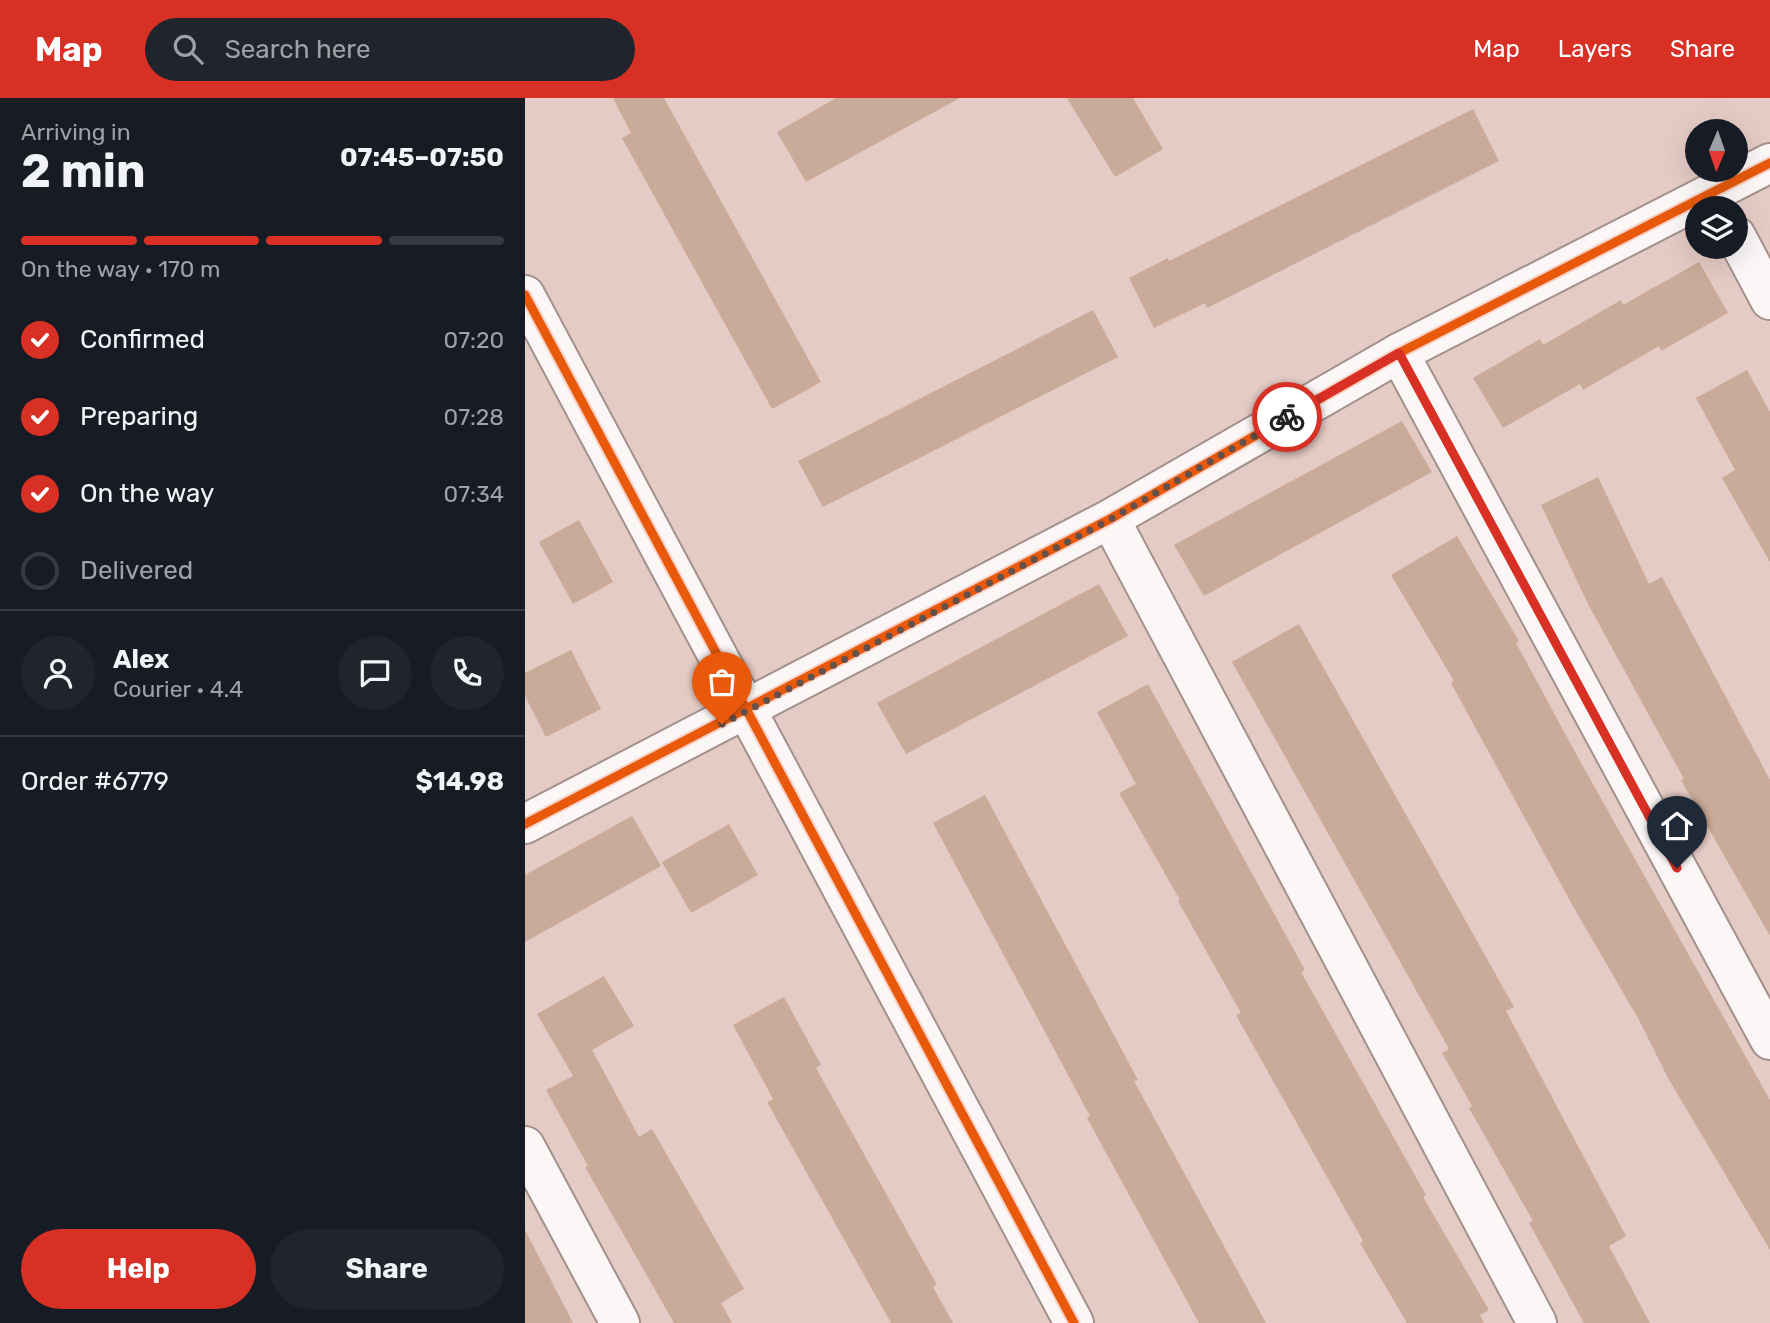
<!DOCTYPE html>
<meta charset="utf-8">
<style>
:root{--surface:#171b24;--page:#20242c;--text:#f1f3f6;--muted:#9ea1a6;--line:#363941;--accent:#d93025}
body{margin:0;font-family:Rubik,sans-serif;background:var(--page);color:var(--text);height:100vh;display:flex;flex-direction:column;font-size:26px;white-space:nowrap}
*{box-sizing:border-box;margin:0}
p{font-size:23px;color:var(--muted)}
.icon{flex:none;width:38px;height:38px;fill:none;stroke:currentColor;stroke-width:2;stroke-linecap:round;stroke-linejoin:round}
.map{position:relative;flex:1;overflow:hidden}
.sheet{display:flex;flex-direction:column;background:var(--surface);width:525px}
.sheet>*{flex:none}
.needle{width:46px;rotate:182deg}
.controls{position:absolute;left:1160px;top:21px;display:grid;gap:14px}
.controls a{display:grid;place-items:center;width:63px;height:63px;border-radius:50%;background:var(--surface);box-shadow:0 7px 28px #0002;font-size:35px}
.pin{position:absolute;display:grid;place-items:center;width:60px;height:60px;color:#fff;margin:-72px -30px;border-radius:50% 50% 50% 0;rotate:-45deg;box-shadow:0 0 7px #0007}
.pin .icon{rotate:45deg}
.courier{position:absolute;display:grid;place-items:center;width:70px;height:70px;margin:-35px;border:5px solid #d93025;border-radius:50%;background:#fff;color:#222;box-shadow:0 2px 9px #0007}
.head em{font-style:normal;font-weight:700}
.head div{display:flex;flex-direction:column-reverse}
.head{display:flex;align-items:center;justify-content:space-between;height:119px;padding:0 21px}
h1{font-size:46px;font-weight:700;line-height:52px}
.bar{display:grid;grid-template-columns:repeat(4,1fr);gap:10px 7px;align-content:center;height:84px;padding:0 21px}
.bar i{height:9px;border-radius:5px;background:var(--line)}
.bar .current{background:var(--accent)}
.bar p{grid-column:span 4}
.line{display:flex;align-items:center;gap:18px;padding:0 21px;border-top:2px solid var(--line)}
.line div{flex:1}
.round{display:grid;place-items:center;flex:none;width:74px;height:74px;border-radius:37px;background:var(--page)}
ol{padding:0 21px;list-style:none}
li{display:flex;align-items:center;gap:21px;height:77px}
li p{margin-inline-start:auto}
li .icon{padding:7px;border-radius:50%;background:var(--accent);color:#fff;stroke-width:4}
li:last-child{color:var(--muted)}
li i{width:38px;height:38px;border:4px solid var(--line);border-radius:50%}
.action{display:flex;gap:14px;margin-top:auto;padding:14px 21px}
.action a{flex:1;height:80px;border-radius:42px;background:var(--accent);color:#fff;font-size:28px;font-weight:700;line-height:80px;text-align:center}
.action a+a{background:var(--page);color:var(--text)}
header{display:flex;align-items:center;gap:42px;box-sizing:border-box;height:98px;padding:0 35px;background:var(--accent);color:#fff}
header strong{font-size:33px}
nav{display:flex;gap:38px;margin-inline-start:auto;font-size:24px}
.search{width:490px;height:63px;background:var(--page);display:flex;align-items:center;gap:18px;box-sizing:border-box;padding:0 24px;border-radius:38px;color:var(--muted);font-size:26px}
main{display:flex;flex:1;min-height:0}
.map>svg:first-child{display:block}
.building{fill:#caaa98}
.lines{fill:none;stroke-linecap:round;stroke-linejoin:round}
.minor-casing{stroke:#a3908b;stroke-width:42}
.minor{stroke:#fbf7f6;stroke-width:38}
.cycleway-casing{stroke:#f9d3ca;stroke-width:13}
.cycleway{stroke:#e8590c;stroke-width:9}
.done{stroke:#64504b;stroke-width:7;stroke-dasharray:0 12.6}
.route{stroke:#d93025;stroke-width:9}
</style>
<header>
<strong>Map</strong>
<div class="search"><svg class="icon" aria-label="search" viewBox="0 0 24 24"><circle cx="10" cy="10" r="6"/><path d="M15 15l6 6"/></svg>Search here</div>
<nav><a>Map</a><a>Layers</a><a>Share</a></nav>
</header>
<main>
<section class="sheet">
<div class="head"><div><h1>2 min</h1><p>Arriving in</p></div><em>07:45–07:50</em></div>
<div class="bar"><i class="current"></i><i class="current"></i><i class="current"></i><i></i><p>On the way · 170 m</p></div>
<ol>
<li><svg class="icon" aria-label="check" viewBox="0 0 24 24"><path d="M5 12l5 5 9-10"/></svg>Confirmed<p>07:20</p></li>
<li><svg class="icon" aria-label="check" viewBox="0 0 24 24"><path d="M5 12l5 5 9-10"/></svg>Preparing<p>07:28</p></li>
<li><svg class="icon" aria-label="check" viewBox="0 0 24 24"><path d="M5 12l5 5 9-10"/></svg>On the way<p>07:34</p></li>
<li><i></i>Delivered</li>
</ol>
<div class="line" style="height:126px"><a class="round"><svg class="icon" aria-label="person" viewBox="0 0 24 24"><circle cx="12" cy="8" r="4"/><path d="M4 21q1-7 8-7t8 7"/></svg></a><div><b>Alex</b><p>Courier · 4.4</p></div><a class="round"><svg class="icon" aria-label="chat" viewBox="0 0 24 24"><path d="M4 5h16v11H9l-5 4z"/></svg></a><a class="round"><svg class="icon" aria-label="phone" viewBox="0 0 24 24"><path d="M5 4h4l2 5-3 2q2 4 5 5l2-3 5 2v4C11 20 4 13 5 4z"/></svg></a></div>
<div class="line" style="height:91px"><div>Order #6779</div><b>$14.98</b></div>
<div class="action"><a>Help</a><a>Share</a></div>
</section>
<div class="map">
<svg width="1245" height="1225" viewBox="0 0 1245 1225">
<rect width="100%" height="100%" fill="#e5cbc5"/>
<!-- building -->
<g class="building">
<path d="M88 0H139L296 284 247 311 97 40 106 35Z"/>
<path d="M311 0H435L281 84 252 34Z"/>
<path d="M542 0H608L638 51 590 79Z"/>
<path d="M948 11 974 63 682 210 680 205 629 230 604 180 643 160 644 163Z"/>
<path d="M1174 164 1203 215 1136 253 1134 248 1058 292 1055 286 978 330 948 280 1015 241 1018 247 1096 202 1098 207Z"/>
<path d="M568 212 593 259 298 409 273 363Z"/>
<path d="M1222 272 1245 314V464L1197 380 1210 372 1171 300Z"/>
<path d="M877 323 907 374 679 498 649 447Z"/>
<path d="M1073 379 1124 486 1137 479 1245 682V838L1156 682 1159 681 1063 506 1016 407Z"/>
<path d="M54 422 88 484 48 506 14 444Z"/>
<path d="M932 438 994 543 991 545 1050 654 1245 1002V1152L1143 980 1114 922 1049 810 926 585 929 583 866 477Z"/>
<path d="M574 486 603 538 381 656 352 605Z"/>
<path d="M774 526 989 909 981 913 1101 1138 1084 1148 1125 1225H1059L1004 1125 1008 1123 944 1010 947 1008 917 955 924 951 707 564Z"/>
<path d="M46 552 76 611 21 639 0 598V575Z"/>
<path d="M623 586 780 872 776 874 901 1097 898 1099 964 1212 955 1217 959 1225H882L835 1145 838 1143 711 917 716 915 653 803 655 802 594 695 611 686 572 614Z"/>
<path d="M460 697 613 982 609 983 741 1225H674L562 1020 565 1018 408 725Z"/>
<path d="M107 718 136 768 0 844V777Z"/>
<path d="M204 726 233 777 166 815 137 764Z"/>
<path d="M79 878 109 928 67 952 114 1039 127 1031 219 1191 196 1205 207 1225H149L60 1069 63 1068 21 992 48 978 12 916Z"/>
<path d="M259 899 296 967 291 970 412 1187 408 1189 428 1225H366L242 1004 248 1001 208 927Z"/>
<path d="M0 1132 48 1225H0Z"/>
</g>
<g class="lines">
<!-- minor casing -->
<g class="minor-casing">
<g id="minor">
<path d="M1211 138 1245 202"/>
<path d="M0 197 549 1225"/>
<path d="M874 255 1245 942"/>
<path d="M585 421 1012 1225"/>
<path d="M0 726 585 421 874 255 1245 65"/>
<path d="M0 1048 95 1225"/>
</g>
</g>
<!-- minor -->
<use href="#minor" class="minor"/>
<!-- cycleway casing -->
<g class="cycleway-casing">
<g id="cycleway">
<path d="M0 197 549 1225"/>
<path d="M0 726 585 421 874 255 1245 65"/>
</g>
</g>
<!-- cycleway -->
<use href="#cycleway" class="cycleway"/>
</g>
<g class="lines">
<!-- done -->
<path class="done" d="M197 626 586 421 762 319"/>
<!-- route -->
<path class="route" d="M762 319 874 255 1152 770"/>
</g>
</svg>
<div class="controls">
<a><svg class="needle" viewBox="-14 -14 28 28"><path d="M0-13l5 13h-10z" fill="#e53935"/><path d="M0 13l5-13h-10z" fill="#9ea1a6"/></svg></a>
<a><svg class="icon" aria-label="layers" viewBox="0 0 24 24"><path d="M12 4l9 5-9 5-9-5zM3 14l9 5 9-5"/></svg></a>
</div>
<div class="pin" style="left:197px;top:626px;background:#ea580c"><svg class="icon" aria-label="bag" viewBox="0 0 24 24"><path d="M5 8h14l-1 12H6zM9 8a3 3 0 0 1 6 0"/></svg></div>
<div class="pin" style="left:1152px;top:770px;background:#1f2937"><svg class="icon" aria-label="home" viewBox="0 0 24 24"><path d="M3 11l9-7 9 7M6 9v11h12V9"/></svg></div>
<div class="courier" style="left:762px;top:319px"><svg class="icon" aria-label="bike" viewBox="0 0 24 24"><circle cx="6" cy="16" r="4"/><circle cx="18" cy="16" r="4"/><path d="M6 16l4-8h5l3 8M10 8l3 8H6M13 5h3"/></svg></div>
</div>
</main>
